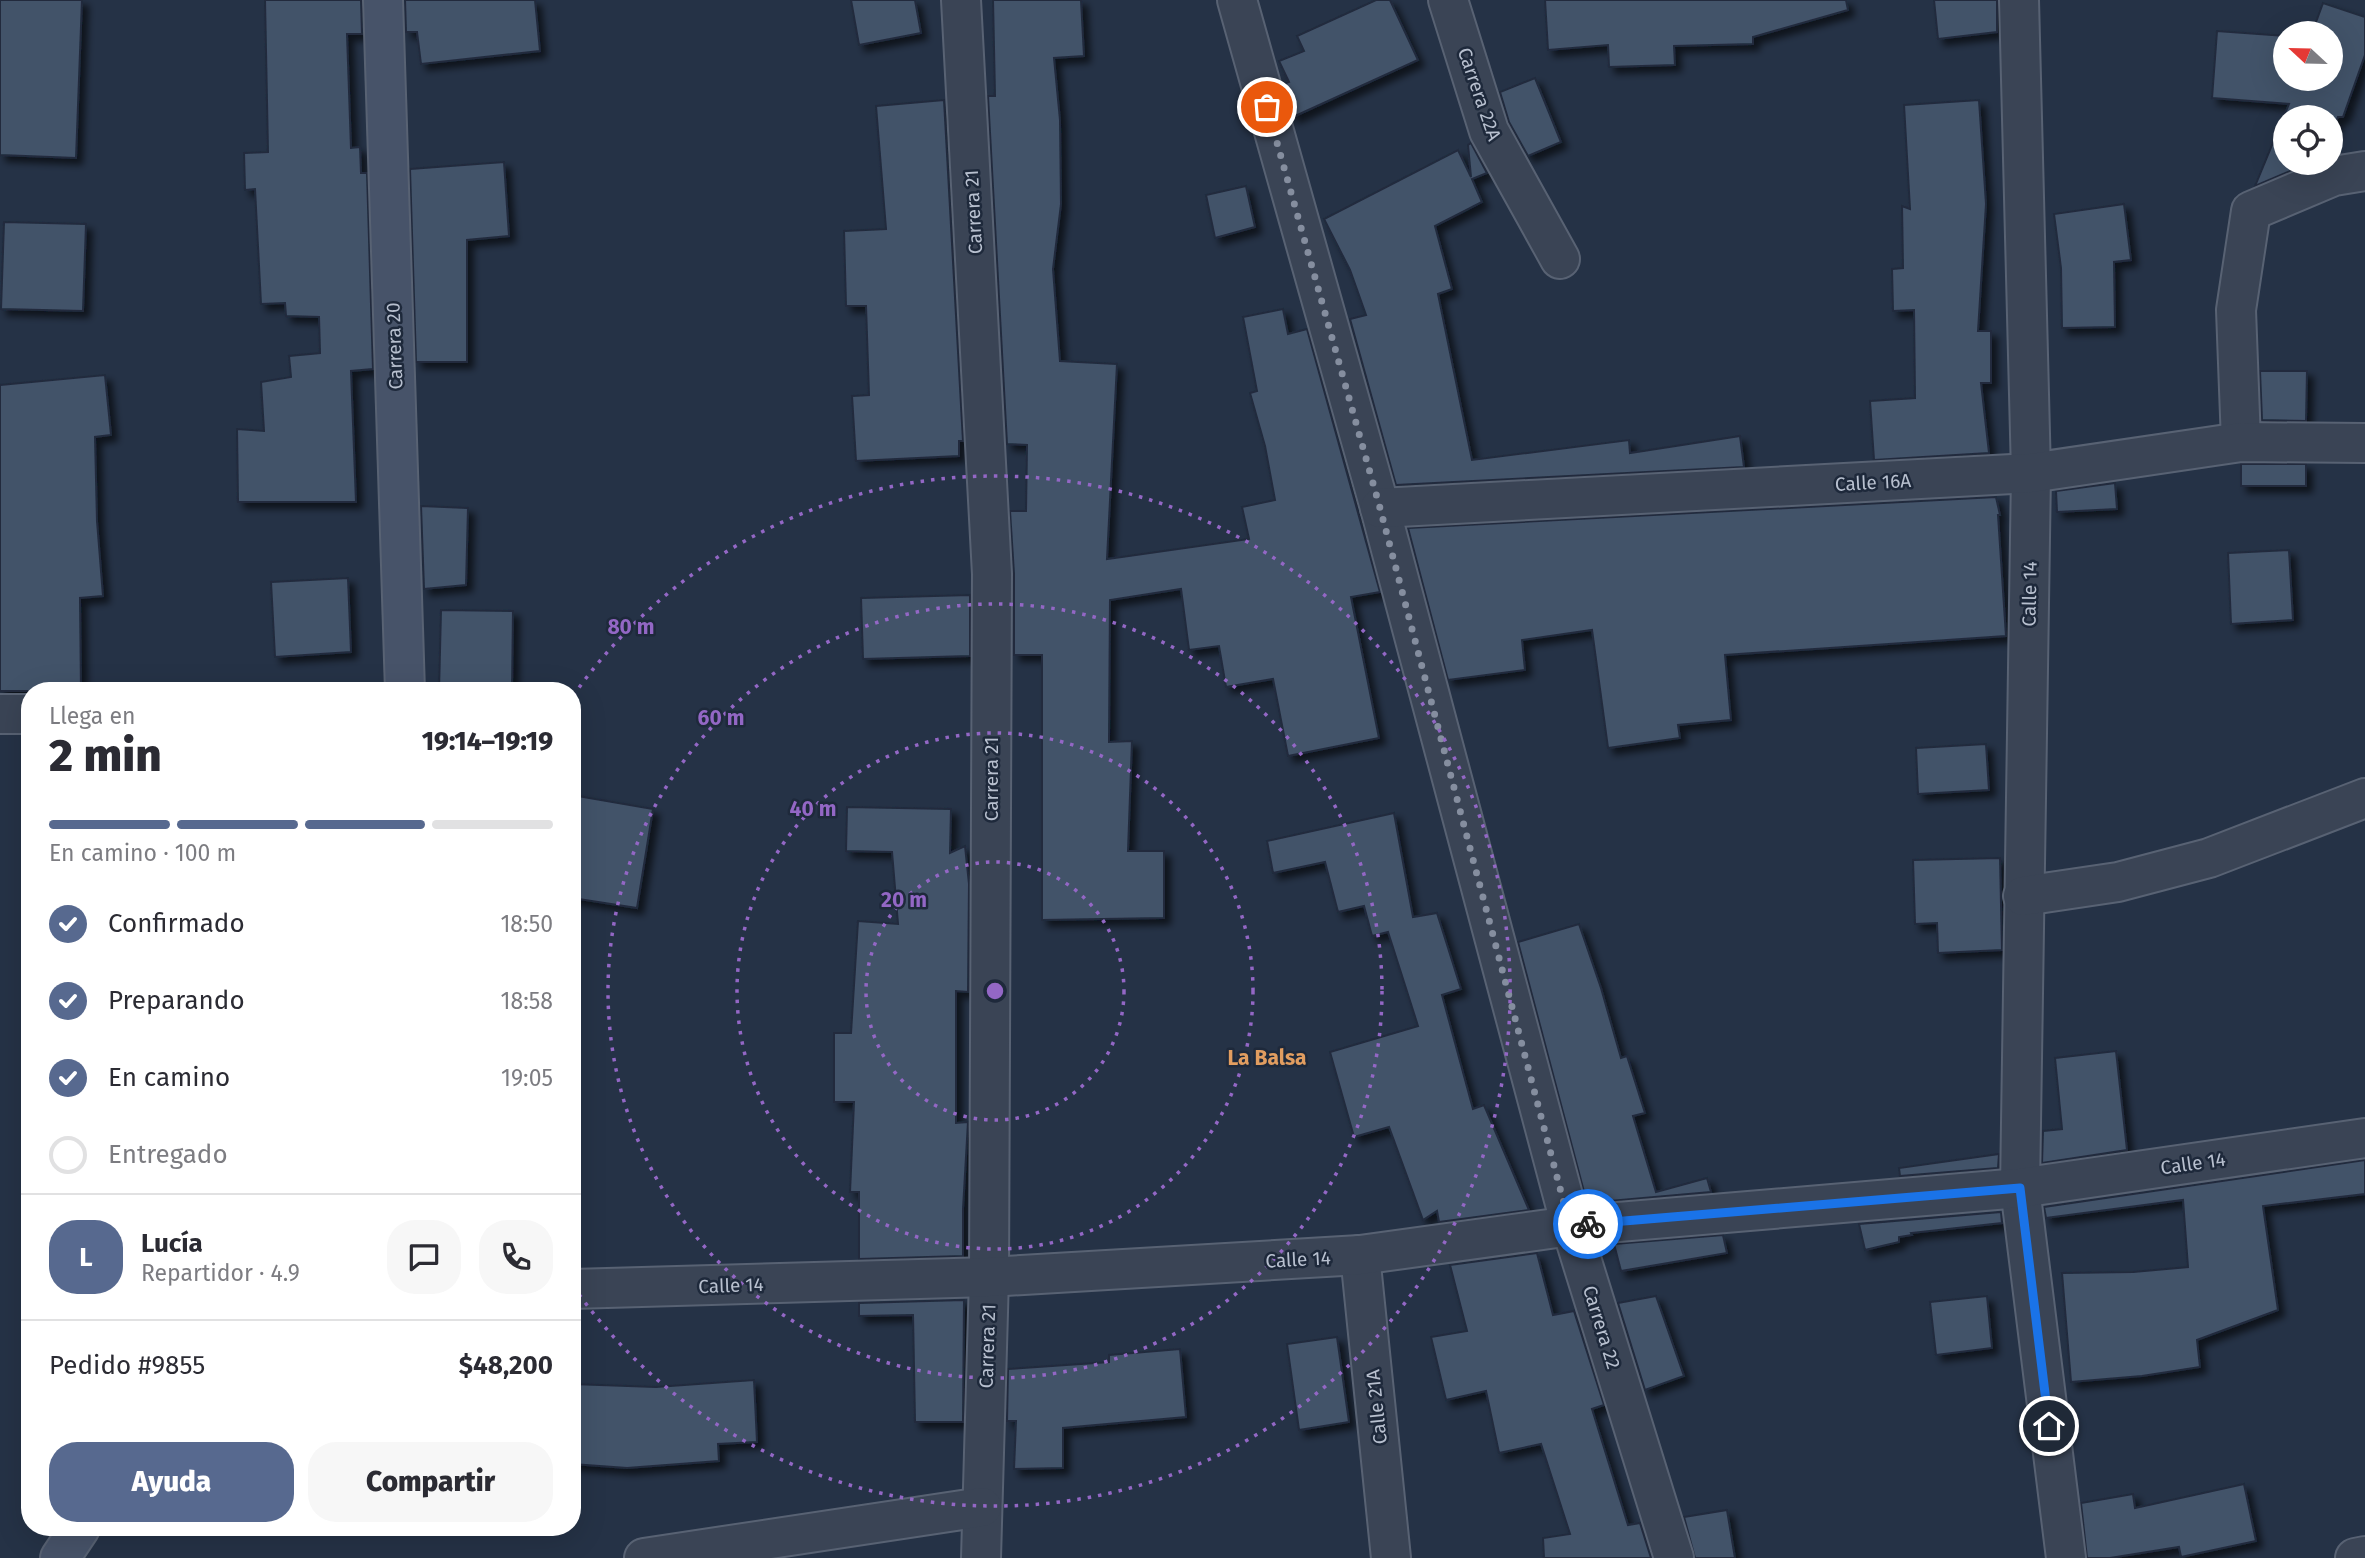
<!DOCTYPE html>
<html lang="es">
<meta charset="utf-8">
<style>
:root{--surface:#fff;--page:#f7f7f7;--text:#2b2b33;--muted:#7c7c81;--line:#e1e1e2;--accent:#57698f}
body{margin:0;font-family:"Fira Sans",sans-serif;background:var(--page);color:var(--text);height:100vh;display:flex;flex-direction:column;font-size:26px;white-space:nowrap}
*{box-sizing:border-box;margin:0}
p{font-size:23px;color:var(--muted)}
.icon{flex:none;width:38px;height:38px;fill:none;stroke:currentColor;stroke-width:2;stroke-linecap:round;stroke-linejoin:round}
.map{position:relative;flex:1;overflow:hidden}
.panel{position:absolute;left:21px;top:682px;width:560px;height:854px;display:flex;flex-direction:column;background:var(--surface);border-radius:28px;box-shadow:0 7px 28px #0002}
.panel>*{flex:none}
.needle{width:46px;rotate:292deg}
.buttons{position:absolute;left:2273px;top:21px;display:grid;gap:14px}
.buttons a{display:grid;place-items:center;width:70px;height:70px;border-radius:50%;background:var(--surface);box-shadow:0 7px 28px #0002;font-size:35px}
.pin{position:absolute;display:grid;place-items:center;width:60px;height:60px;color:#fff;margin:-30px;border:4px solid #fff;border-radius:50%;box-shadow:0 2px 7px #0007}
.courier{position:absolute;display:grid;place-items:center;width:70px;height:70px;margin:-35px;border:5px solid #1a73e8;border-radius:50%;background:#fff;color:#222;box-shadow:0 2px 9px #0007}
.summary em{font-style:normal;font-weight:800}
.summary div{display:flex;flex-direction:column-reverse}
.summary{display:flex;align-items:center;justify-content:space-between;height:119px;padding:0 28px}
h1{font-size:46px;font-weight:800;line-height:52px}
.bar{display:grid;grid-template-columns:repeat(4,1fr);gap:10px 7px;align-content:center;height:84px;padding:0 28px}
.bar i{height:9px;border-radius:5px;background:var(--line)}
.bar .active{background:var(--accent)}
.bar p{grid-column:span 4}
.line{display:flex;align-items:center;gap:18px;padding:0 28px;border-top:2px solid var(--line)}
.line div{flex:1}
.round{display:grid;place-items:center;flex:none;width:74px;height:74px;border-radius:28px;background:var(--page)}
ol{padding:0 28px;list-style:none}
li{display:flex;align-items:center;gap:21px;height:77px}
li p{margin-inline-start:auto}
li .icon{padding:7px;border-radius:50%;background:var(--accent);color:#fff;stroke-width:4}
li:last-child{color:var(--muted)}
li i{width:38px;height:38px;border:4px solid var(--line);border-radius:50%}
.primary-button{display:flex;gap:14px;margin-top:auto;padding:14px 28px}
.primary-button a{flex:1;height:80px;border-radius:28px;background:var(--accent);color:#fff;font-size:28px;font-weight:800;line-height:80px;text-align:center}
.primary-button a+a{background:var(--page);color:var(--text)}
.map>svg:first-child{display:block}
.building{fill:#435269;stroke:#202b3d;stroke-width:2;filter:url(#shadow)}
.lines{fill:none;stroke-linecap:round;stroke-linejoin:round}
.street-casing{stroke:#586273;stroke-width:42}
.secondary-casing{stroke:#586273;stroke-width:42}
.street{stroke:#3a4455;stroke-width:38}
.secondary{stroke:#475369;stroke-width:38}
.done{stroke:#858e9f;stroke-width:7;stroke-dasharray:0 12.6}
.route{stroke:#1a73e8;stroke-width:9}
.ring{fill:none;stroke:#9367c5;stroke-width:3.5;stroke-dasharray:3.5 7}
.labels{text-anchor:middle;stroke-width:5;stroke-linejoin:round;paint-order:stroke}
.street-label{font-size:19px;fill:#b8c0cf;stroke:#1e293b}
.neighbourhood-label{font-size:21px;font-weight:bold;fill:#e19d60;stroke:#1e293b}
.centre{fill:#9367c5;stroke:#1e293b;stroke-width:3.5}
.ring-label{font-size:21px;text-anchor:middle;font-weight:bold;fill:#9367c5;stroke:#1e293b;stroke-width:5;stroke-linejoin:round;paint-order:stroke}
</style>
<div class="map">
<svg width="2365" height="1558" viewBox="0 0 2365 1558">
<defs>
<filter id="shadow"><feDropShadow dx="6" dy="6" stdDeviation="3.5" flood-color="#0009"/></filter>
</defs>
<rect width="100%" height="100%" fill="#253246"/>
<!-- building -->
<g class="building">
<path d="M0 0H82L76 158 0 155Z"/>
<path d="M265 0H361L362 34H347L351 148 360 147 361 173H367L373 369 351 371 356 502H238L237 429 264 431 261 382 291 377 289 356 320 353 319 317 286 316 285 303 261 304 255 189 245 190 244 153 268 152Z"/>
<path d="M405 0H535L540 51 421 64 417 32H406Z"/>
<path d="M851 0H915L921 33 859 45Z"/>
<path d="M993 0H1081L1084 56 1054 58 1060 120 1061 204 1053 269 1060 361 1117 364 1107 559 1249 539 1242 507 1275 500 1265 446 1250 393 1257 391 1243 317 1283 309 1288 334 1307 329 1380 592 1351 597 1379 738 1288 756 1273 679 1226 687 1219 646 1189 650 1181 589 1110 600 1109 742 1132 741 1128 851H1164V918L1042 920V655H1014V574L1010 511H1026L1027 445 1007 444 988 96H995Z"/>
<path d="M1376 0H1390L1418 60 1293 117 1283 84 1289 82 1279 61 1304 51 1297 36Z"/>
<path d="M1545 0H1846L1848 10 1753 37V44L1674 46 1675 65 1609 67 1608 45 1548 50Z"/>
<path d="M1934 0H1997V32L1938 39Z"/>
<path d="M2323 3 2365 17V55L2343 117H2338L2331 135V117H2286V163H2309L2255 186 2289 104 2212 98 2217 31 2286 36V79H2331V33H2312Z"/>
<path d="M1535 78 1561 142 1528 156 1509 122 1500 92Z"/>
<path d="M944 100 963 441H959V456L856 461 852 396 869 395 866 306H846L844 231 886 229 876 106Z"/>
<path d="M1979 100 1986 204 1978 331H1991V383H1981L1989 453 1874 460 1870 401 1915 398 1914 310 1893 311 1892 269 1903 268 1902 206 1910 209 1904 105Z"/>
<path d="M1471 143 1487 173 1472 179 1482 202 1435 226 1452 289 1438 294 1472 460 1629 440 1630 453 1740 436 1744 467 1396 485 1350 319 1366 315 1350 270 1324 219 1458 150 1471 177 1468 145Z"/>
<path d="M504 162 509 236 467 240V362H416L410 169Z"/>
<path d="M1246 186 1255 227 1215 238 1206 195Z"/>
<path d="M2124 204 2131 260 2114 262 2115 327 2062 328 2061 268 2054 214Z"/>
<path d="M4 222 86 224 83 311 1 309Z"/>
<path d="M2260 371H2307L2306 421 2262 420Z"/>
<path d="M105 375 111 435 95 437 97 521 103 596 80 598 81 691H0V385Z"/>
<rect x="2241" y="464" width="65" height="22"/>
<path d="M2115 483 2117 509 2057 512 2056 491Z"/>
<path d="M1996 497 2000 515H1998L2006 636 1725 655 1731 720 1678 725 1680 738 1608 748 1592 630 1522 640 1525 670 1448 680 1408 528Z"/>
<path d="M421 506 468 508 466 585 424 589Z"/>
<path d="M2289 550 2293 620 2231 624 2228 553Z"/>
<path d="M348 578 351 652 275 657 271 582Z"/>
<path d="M970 595V656L863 659 861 598Z"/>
<path d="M441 610 513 611 512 691H439Z"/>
<path d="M1986 744 1989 790 1918 794 1916 748Z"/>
<path d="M572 795 653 809 637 908 572 898Z"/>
<path d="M847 807 951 809 950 853 965 846 969 884 968 992 956 991V1123L968 1122 963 1209V1256L859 1259V1192H850L854 1102H834V1033H851L858 921 898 924 892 852 846 851Z"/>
<path d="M1394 813 1413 917 1437 913 1461 989 1442 995 1473 1109 1484 1105 1529 1210 1439 1222 1437 1211 1423 1220 1389 1127 1354 1137 1330 1052 1418 1026 1388 932 1372 936 1364 906 1338 912 1325 862 1273 873 1267 841Z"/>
<path d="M2000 858 2002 950 1938 953 1937 923 1915 924 1913 860Z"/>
<path d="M1579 924 1601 988 1621 1058 1627 1056 1645 1113 1633 1116 1656 1192 1707 1178 1711 1192 1587 1203 1518 942Z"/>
<path d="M2116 1051 2127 1150 2042 1163 2043 1131 2062 1129 2055 1058Z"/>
<path d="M1999 1154 1998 1168 1900 1176 1899 1168Z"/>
<path d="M2365 1160V1194L2263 1206 2278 1310 2197 1340 2200 1367 2142 1376 2071 1382 2062 1273 2133 1272 2188 1267 2183 1200 2046 1218 2044 1207Z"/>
<path d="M2001 1212 2002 1223 1911 1233 1912 1235 1899 1237V1242L1865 1250 1859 1224Z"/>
<path d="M1723 1235 1727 1253 1621 1271 1614 1244Z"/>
<path d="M1537 1253 1553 1315 1574 1311 1604 1405 1592 1409 1628 1525 1640 1523 1651 1558H1544L1543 1538 1570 1534 1541 1444 1499 1453 1486 1391 1446 1400 1431 1337 1467 1331 1450 1265Z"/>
<path d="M1656 1296 1684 1376 1645 1390 1618 1303Z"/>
<path d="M1987 1296 1992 1348 1936 1355 1930 1302Z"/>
<path d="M964 1300 963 1422H915L913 1315 859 1316V1303Z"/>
<path d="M1337 1337 1349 1422 1299 1430 1287 1344Z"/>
<path d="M1180 1349 1186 1417 1063 1428V1468L1014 1469 1016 1421H1007L1008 1369 1109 1362V1355Z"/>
<path d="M754 1380 757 1442 718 1444 719 1461 627 1468 572 1464V1384L656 1387Z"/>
<path d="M2244 1484 2256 1541 2181 1557 2179 1547 2110 1558H2087L2081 1503 2133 1494 2135 1508Z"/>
<path d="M1727 1510 1735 1558H1695L1684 1517Z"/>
</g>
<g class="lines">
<!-- street casing -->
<g class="street-casing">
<g id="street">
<path d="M961 0 992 574 989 1277 981 1558"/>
<path d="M1237 0 1380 508 1571 1226 1674 1558"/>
<path d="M1448 0 1489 131 1560 259"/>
<path d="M2019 0 2031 473 2020 1188 2066 1558"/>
<path d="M2241 442 2236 310 2251 211 2334 176 2365 171"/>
<path d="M1380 508 2031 473 2241 442 2365 443"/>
<path d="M0 714H30"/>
<path d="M2023 896 2118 882 2209 858 2365 798"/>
<path d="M1360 1255 1391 1558"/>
<path d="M572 1289 989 1277 1360 1255 1571 1226 2020 1188 2365 1138"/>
<path d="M644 1558 982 1507"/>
<path d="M2355 1558 2365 1556"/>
</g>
</g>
<!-- secondary casing -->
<g class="secondary-casing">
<g id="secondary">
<path d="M383 0 405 691"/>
<path d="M60 1558 80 1528"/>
</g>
</g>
<!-- street -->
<use href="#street" class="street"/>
<!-- secondary -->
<use href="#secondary" class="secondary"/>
</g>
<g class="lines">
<!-- done -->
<path class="done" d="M1267 107 1380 508 1570 1226 1588 1224"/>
<!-- route -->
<path class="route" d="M1588 1224 2020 1188 2049 1426"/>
</g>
<!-- distance rings -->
<g class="ring">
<circle cx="995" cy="991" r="129"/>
<circle cx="995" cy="991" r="258"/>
<circle cx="995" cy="991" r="387"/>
<path d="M573 696A515 515 0 1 1 573 1286"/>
</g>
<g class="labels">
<!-- street labels -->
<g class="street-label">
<text transform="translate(1480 94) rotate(71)" y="7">Carrera 22A</text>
<text transform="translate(973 212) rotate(-93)" y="7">Carrera 21</text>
<text transform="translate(394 346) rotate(-92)" y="7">Carrera 20</text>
<text transform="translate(1873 482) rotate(-3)" y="7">Calle 16A</text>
<text transform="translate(2029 594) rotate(-89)" y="7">Calle 14</text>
<text transform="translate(991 779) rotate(-90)" y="7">Carrera 21</text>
<text transform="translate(2193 1163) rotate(-8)" y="7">Calle 14</text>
<text transform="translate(1298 1259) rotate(-3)" y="7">Calle 14</text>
<text transform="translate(731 1285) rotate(-2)" y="7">Calle 14</text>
<text transform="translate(1602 1327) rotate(73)" y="7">Carrera 22</text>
<text transform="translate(987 1346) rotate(-88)" y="7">Carrera 21</text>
<text transform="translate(1376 1407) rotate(-96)" y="7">Calle 21A</text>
</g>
<!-- neighbourhood labels -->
<g class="neighbourhood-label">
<text x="1267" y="1065">La Balsa</text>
</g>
</g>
<circle cx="995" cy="991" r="10" class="centre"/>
<g class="ring-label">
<text x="631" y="634">80 m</text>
<text x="721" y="725">60 m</text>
<text x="813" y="816">40 m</text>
<text x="904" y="907">20 m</text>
</g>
</svg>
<div class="buttons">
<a><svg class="needle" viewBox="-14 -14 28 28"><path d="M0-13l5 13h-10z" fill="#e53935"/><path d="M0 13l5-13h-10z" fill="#7c7c81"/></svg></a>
<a><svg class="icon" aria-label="locate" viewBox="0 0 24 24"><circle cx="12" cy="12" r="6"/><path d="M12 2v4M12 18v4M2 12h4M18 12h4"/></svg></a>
</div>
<div class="pin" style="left:1267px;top:107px;background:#ea580c"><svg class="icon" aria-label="bag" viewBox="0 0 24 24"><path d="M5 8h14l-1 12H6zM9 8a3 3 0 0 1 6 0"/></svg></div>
<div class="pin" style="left:2049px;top:1426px;background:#1f2937"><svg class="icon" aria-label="home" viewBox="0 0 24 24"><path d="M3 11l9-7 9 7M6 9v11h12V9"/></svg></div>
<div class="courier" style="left:1588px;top:1224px"><svg class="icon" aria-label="bike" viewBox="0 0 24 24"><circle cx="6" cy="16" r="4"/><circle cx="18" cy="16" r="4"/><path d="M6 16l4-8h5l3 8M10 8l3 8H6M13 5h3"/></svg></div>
<section class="panel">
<div class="summary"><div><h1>2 min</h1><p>Llega en</p></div><em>19:14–19:19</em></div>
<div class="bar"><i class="active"></i><i class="active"></i><i class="active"></i><i></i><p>En camino · 100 m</p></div>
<ol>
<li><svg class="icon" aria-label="check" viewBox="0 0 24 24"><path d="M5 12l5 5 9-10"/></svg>Confirmado<p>18:50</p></li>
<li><svg class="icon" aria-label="check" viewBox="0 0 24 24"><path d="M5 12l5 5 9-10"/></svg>Preparando<p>18:58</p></li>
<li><svg class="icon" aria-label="check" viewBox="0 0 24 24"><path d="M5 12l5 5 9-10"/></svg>En camino<p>19:05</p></li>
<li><i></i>Entregado</li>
</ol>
<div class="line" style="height:126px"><b class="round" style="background:var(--accent);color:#fff">L</b><div><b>Lucía</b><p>Repartidor · 4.9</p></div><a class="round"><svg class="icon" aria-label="chat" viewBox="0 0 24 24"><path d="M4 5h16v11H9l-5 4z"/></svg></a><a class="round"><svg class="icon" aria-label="phone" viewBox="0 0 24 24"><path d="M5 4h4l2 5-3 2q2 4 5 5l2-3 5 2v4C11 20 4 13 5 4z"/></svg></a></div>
<div class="line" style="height:91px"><div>Pedido #9855</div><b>$48,200</b></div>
<div class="primary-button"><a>Ayuda</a><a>Compartir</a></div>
</section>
</div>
